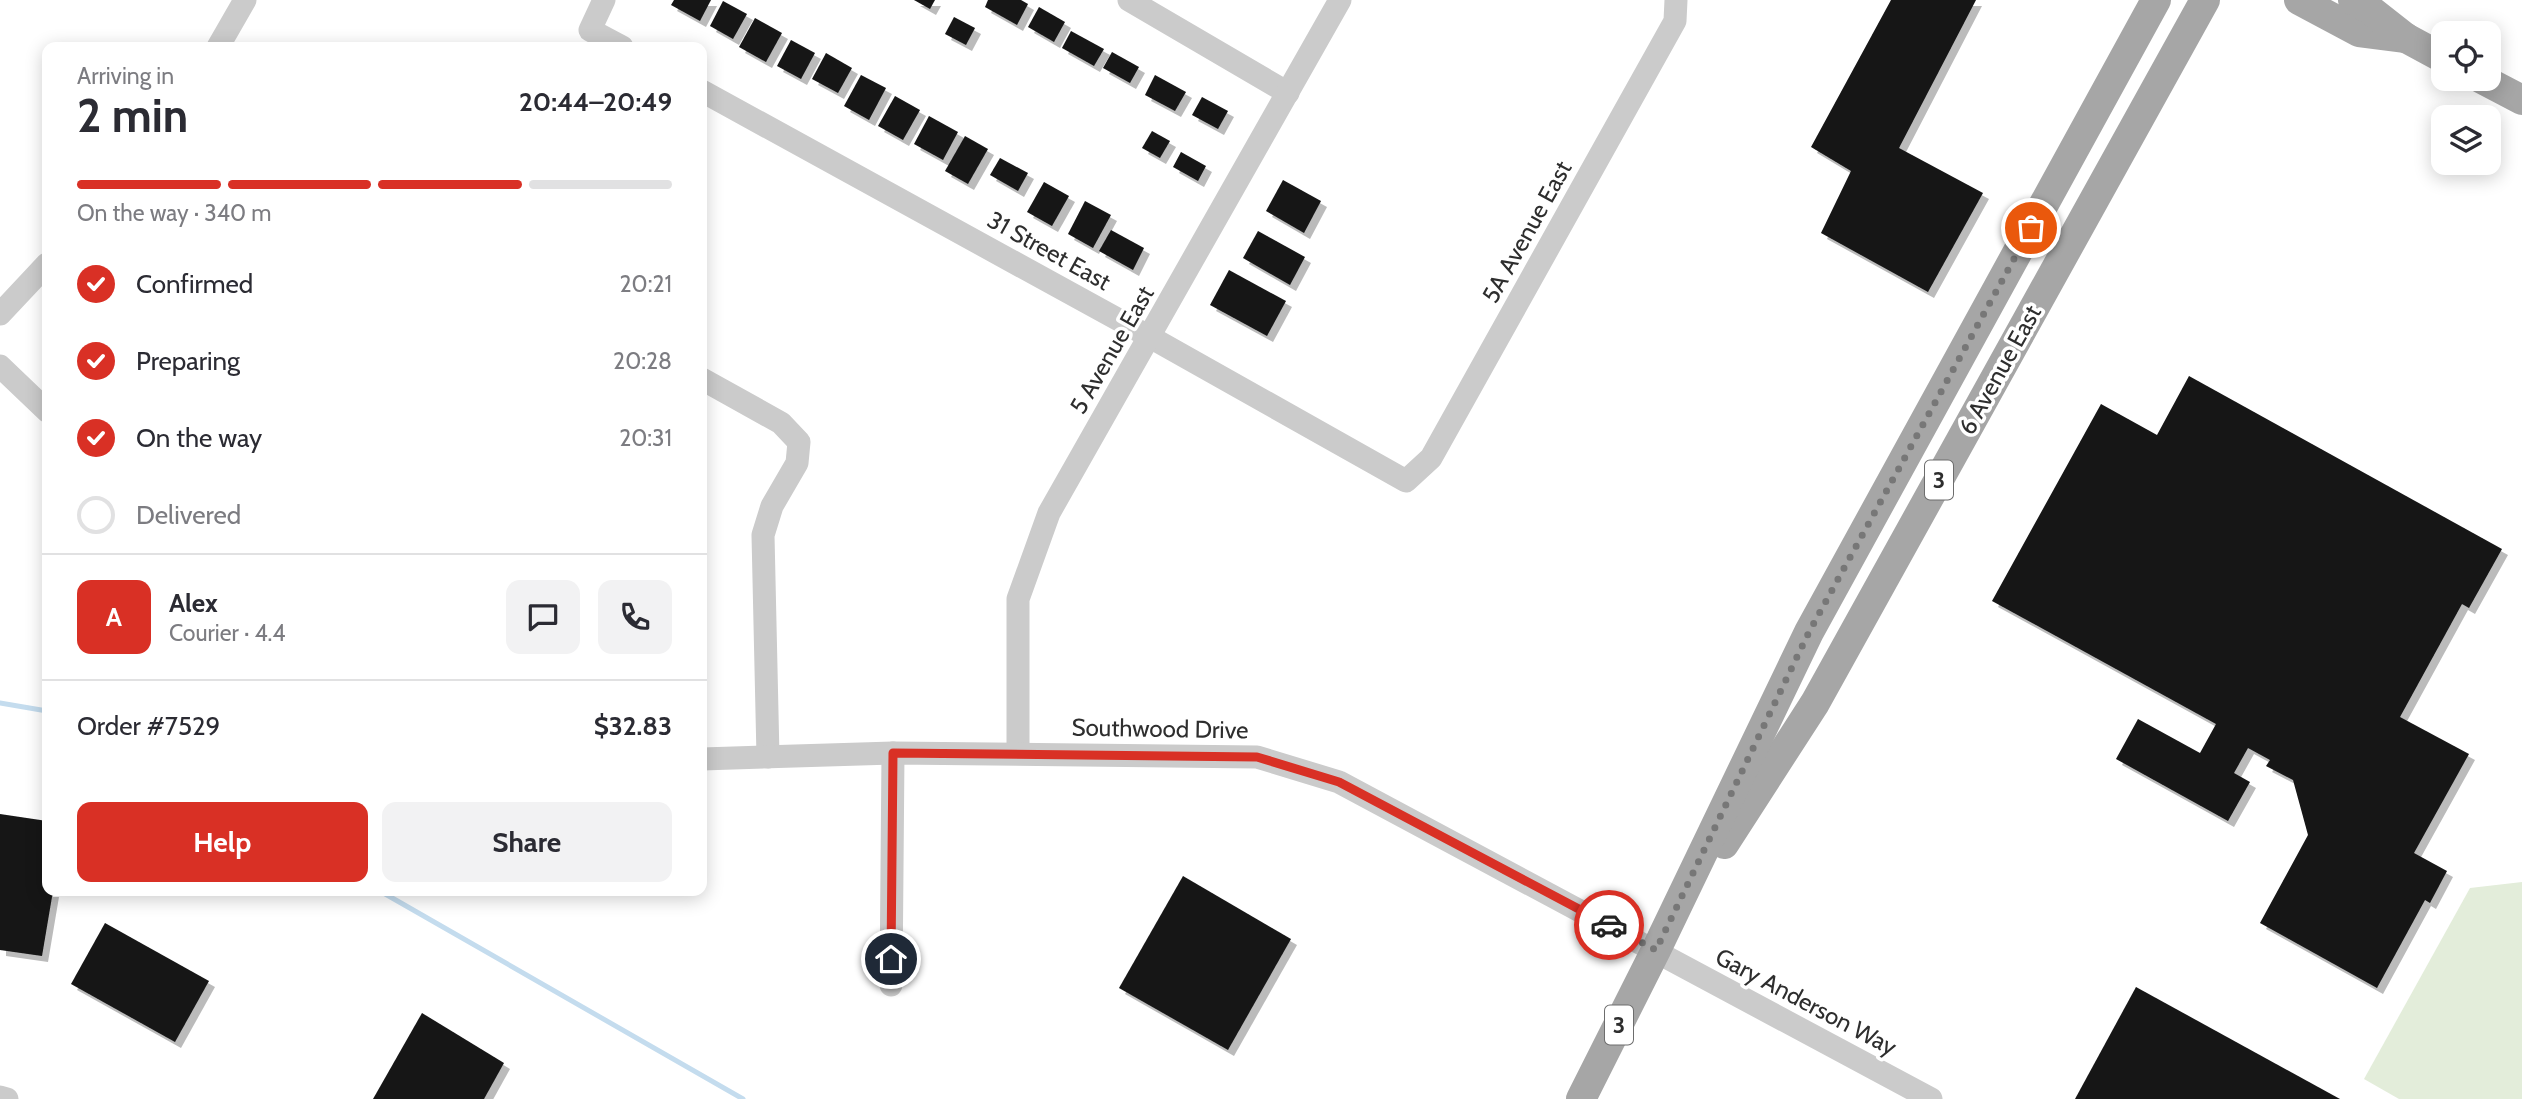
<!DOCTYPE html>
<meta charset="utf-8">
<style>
:root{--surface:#fff;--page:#f2f2f3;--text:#2b2b33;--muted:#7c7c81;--line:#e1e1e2;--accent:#d93025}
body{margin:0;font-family:Cabin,sans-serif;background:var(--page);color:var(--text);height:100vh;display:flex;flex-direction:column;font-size:26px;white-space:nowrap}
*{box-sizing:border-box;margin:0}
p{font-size:23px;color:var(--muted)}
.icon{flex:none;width:38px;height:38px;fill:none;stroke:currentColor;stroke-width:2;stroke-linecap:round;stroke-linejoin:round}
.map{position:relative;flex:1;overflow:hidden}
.panel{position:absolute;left:42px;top:42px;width:665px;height:854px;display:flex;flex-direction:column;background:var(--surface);border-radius:14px;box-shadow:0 4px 18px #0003}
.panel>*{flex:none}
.buttons{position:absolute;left:2431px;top:21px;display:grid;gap:14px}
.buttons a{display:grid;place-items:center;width:70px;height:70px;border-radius:14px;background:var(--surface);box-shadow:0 4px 18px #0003;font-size:35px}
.pin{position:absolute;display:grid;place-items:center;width:60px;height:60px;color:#fff;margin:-30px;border:4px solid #fff;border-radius:50%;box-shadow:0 2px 7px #0007}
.courier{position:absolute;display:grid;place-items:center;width:70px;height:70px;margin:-35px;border:5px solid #d93025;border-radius:50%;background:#fff;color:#222;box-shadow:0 2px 9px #0007}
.overview em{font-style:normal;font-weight:700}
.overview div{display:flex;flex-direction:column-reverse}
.overview{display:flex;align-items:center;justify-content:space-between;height:119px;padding:0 35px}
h1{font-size:46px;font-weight:700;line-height:52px}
.bar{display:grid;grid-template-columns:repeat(4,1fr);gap:10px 7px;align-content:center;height:84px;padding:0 35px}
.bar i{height:9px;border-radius:5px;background:var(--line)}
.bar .on{background:var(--accent)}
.bar p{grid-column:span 4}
.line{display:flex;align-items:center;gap:18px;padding:0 35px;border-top:2px solid var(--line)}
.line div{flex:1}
.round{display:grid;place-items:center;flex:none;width:74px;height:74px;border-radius:14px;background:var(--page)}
ol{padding:0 35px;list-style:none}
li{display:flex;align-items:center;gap:21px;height:77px}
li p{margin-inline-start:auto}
li .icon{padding:7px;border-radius:50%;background:var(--accent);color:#fff;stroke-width:4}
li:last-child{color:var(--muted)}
li i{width:38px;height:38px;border:4px solid var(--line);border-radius:50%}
.cta{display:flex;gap:14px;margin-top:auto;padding:14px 35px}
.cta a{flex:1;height:80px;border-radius:14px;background:var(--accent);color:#fff;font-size:28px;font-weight:700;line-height:80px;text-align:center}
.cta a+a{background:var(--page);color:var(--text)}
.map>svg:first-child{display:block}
.green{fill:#e3edda}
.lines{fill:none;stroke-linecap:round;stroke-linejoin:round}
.stream{stroke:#c4dcee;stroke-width:5}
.building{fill:#151515;filter:url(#shadow)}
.minor{stroke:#cbcbcb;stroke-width:23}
.major{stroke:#a6a6a6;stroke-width:30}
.done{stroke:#777;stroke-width:7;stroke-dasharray:0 12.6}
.route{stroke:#d93025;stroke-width:9}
.labels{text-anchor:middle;stroke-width:7;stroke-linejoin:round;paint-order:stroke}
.shield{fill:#fff;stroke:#6d6d6d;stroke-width:2}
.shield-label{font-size:23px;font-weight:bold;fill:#2e2e2e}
.street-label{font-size:24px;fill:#2e2e2e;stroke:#fff}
</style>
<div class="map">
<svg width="2522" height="1099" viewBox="0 0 2522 1099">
<defs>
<filter id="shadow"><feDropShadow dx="6" dy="6" stdDeviation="0" flood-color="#0004"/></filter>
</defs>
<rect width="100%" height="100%" fill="#fff"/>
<!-- green -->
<path class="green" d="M2522 882V1099H2399L2364 1079 2470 888Z"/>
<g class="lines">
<!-- stream -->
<g class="stream">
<path d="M0 703 47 711"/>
<path d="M380 891 743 1099"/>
</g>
</g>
<!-- building -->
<g class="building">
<path d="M674 0H711L700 21 671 5Z"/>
<path d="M914 0H935L930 9Z"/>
<path d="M988 0H1021L1028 4 1017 25 985 7Z"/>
<path d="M1891 0H1976L1899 148 1983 193 1928 292 1821 233 1851 171 1811 147Z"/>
<path d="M723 1 747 14 733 39 710 26Z"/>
<path d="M1039 7 1065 22 1054 42 1028 27Z"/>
<path d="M954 17 975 28 966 45 945 34Z"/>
<path d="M755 18 782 33 766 62 739 47Z"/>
<path d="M1071 31 1104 49 1094 66 1062 48Z"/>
<path d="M791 40 815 53 801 79 777 66Z"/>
<path d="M1112 52 1139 67 1130 83 1103 68Z"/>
<path d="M826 53 852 68 838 93 812 79Z"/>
<path d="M861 75 886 88 869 120 844 106Z"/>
<path d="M1155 75 1186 92 1175 111 1145 95Z"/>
<path d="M895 96 920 110 903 140 878 126Z"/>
<path d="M1202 97 1228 111 1218 129 1192 115Z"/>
<path d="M929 116 958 132 943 160 914 144Z"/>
<path d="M1152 131 1170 141 1160 158 1142 148Z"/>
<path d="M965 136 988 149 968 184 945 171Z"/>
<path d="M1181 152 1206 166 1198 181 1173 167Z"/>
<path d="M1000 158 1028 173 1018 191 990 175Z"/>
<path d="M1283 180 1321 201 1304 233 1266 211Z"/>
<path d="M1044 182 1069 196 1052 226 1027 212Z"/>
<path d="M1085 201 1111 215 1093 248 1068 234Z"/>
<path d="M1111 230 1144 248 1133 270 1099 251Z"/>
<path d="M1258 231 1305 257 1290 285 1243 258Z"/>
<path d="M1229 270 1286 301 1267 336 1210 305Z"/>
<path d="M2189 376 2502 549 2469 608 2462 604 2400 717 2469 754 2414 853 2447 871 2430 903 2425 900 2377 988 2260 923 2308 835 2293 780 2266 766 2270 760 2248 748 2234 773 2250 782 2228 821 2116 759 2138 719 2200 753 2216 724 1992 601 2101 404 2157 435Z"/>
<path d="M0 814 47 821V891H53L42 956 0 950Z"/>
<path d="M1183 876 1291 939 1228 1050 1119 988Z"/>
<path d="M105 923 209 981 175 1042 71 984Z"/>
<path d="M2136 987 2340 1099H2075Z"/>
<path d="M422 1013 504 1063 484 1099H373Z"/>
</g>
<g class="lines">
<!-- minor -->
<g class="minor">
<path d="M604 0 590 30 622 47"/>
<path d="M1129 0 1288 93"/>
<path d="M218 47 245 0"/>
<path d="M702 91 1150 337 1406 481 1431 458 1675 21 1676 0"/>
<path d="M0 314 47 264"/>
<path d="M0 366 47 411"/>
<path d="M702 379 781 423 799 442 797 463 772 506 763 535 768 757"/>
<path d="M1018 753V599L1049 513 1340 0"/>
<path d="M702 759 893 753 1257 757 1339 782 1931 1099"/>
<path d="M891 985 893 753"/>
<path d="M0 1097 7 1099"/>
</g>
<!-- major -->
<g class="major">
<path d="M2299 0 2359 32 2406 38"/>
<path d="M2353 0 2369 9 2406 38 2443 58"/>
<path d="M2482 79 2522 100"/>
<path d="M1724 844 1815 703 2205 0"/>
<path d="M1581 1099 1656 950 1809 632 2156 0"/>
</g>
</g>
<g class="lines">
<!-- done -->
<path class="done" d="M1609 925 1656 950 1809 632 2031 228"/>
<!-- route -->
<path class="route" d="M891 959 893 753 1257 757 1339 782 1609 925"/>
</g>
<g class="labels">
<!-- shield labels -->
<g class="shield">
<rect x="1925" y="460.5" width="28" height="39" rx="5"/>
<rect x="1605" y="1005.5" width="28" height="39" rx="5"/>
</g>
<g class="shield-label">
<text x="1939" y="488">3</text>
<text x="1619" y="1033">3</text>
</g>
<!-- street labels -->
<g class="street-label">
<text transform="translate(1527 232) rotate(-61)" y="8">5A Avenue East</text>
<text transform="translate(1049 251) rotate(29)" y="8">31 Street East</text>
<text transform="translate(1112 350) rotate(-60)" y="8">5 Avenue East</text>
<text transform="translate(2000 370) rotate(-61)" y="8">6 Avenue East</text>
<text transform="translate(1160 729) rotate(1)" y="8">Southwood Drive</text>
<text transform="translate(1806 1002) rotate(28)" y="8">Gary Anderson Way</text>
</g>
</g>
</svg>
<div class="buttons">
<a><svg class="icon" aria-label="locate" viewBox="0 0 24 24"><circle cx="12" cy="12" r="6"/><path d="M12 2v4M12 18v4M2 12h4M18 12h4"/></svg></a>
<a><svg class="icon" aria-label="layers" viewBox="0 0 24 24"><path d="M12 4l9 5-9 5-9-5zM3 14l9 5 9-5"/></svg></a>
</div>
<div class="pin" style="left:2031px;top:228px;background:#ea580c"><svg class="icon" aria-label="bag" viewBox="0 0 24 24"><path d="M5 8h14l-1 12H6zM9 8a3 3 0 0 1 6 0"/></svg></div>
<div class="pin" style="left:891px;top:959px;background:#1f2937"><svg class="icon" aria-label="home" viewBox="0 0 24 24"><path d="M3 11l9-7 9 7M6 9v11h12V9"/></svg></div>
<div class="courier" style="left:1609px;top:925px"><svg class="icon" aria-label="car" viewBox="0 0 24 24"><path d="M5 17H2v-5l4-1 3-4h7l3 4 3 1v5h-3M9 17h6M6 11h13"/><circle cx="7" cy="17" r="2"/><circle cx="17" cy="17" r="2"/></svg></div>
<section class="panel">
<div class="overview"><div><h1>2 min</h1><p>Arriving in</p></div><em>20:44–20:49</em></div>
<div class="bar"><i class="on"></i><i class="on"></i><i class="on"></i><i></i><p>On the way · 340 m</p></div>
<ol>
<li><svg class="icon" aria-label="check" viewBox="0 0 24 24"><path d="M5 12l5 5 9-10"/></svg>Confirmed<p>20:21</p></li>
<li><svg class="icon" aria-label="check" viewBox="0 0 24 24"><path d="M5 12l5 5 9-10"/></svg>Preparing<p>20:28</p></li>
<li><svg class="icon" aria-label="check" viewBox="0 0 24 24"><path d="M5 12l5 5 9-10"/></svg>On the way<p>20:31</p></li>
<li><i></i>Delivered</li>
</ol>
<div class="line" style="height:126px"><b class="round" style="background:var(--accent);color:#fff">A</b><div><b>Alex</b><p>Courier · 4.4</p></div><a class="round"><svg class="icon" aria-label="chat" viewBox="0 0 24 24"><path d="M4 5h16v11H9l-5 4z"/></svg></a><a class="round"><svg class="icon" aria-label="phone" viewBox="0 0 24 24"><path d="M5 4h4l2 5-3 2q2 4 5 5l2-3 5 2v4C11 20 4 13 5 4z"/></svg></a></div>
<div class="line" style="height:91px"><div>Order #7529</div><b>$32.83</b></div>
<div class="cta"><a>Help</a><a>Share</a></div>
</section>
</div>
